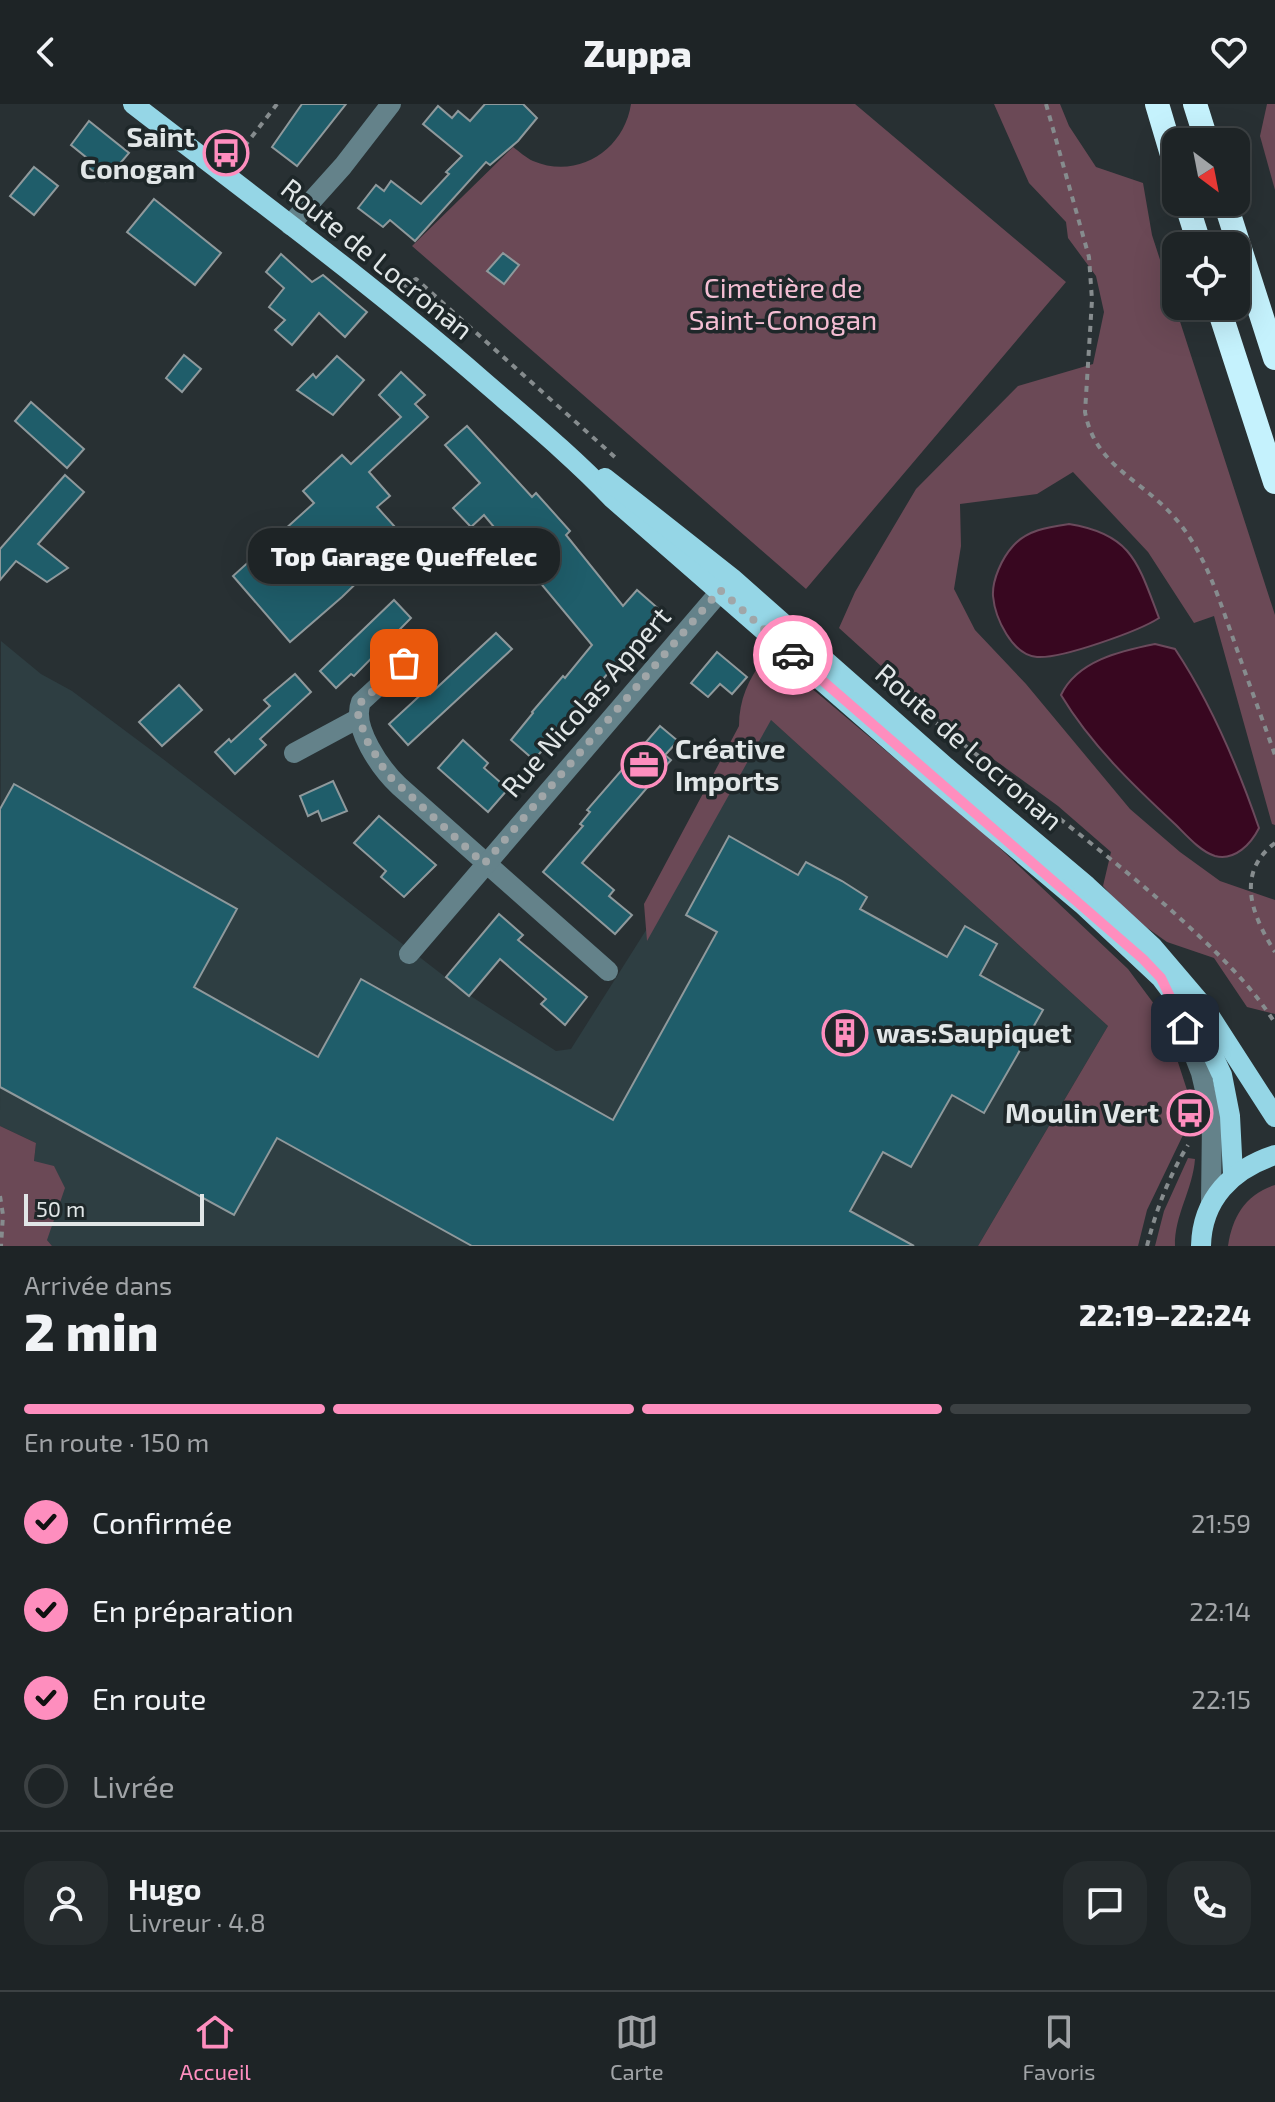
<!DOCTYPE html>
<html lang="fr">
<meta charset="utf-8">
<style>
:root{--surface:#1e2426;--page:#262c2e;--text:#f1f3f6;--muted:#a1a4a7;--line:#3c4143;--accent:#fe8ebe}
body{margin:0;font-family:"Exo 2",sans-serif;background:var(--page);color:var(--text);height:100vh;display:flex;flex-direction:column;font-size:30px;white-space:nowrap}
*{box-sizing:border-box;margin:0}
p{font-size:26px;color:var(--muted)}
.icon{flex:none;width:44px;height:44px;fill:none;stroke:currentColor;stroke-width:2;stroke-linecap:round;stroke-linejoin:round}
.map{position:relative;height:1142px;overflow:hidden}
.drawer{display:flex;flex-direction:column;background:var(--surface);flex:1}
.drawer>*{flex:none}
.needle{width:52px;rotate:148deg}
.tools{position:absolute;left:1162px;top:24px;display:grid;gap:16px}
.tools a{display:grid;place-items:center;width:88px;height:88px;border-radius:16px;background:var(--surface);box-shadow:0 8px 32px #0002,0 0 0 2px var(--line);font-size:40px}
.scale{position:absolute;left:24px;bottom:20px;width:180px;box-sizing:border-box;padding-left:8px;border:4px solid #e1e6e7;border-top:0;font-size:22px;line-height:28px;white-space:nowrap;color:#e1e6e7;-webkit-text-stroke:6px #1e2729;paint-order:stroke}
.pin{position:absolute;display:grid;place-items:center;width:68px;height:68px;color:#fff;margin:-34px;border-radius:16px;box-shadow:0 4px 12px #0006}
.courier{position:absolute;display:grid;place-items:center;width:80px;height:80px;margin:-40px;border:6px solid #fe8ebe;border-radius:50%;background:#fff;color:#222;box-shadow:0 2px 10px #0007}
.bubble{position:absolute;height:56px;border-radius:24px;background:var(--surface);box-shadow:0 8px 32px #0002,0 0 0 2px var(--line);font-size:26px;font-weight:800;line-height:56px;text-align:center}
.summary em{font-style:normal;font-weight:800}
.summary div{display:flex;flex-direction:column-reverse}
.summary{display:flex;align-items:center;justify-content:space-between;height:136px;padding:0 24px}
h1{font-size:52px;font-weight:800;line-height:60px}
.bar{display:grid;grid-template-columns:repeat(4,1fr);gap:12px 8px;align-content:center;height:96px;padding:0 24px}
.bar i{height:10px;border-radius:6px;background:var(--line)}
.bar .selected{background:var(--accent)}
.bar p{grid-column:span 4}
.line{display:flex;align-items:center;gap:20px;padding:0 24px;border-top:2px solid var(--line)}
.line div{flex:1}
.round{display:grid;place-items:center;flex:none;width:84px;height:84px;border-radius:24px;background:var(--page)}
ol{padding:0 24px;list-style:none}
li{display:flex;align-items:center;gap:24px;height:88px}
li p{margin-inline-start:auto}
li .icon{padding:8px;border-radius:50%;background:var(--accent);color:#111;stroke-width:4}
li:last-child{color:var(--muted)}
li i{width:44px;height:44px;border:4px solid var(--line);border-radius:50%}
header{display:flex;justify-content:space-between;align-items:center;height:104px;padding:0 24px;background:var(--surface);font-size:36px;font-weight:800}
.menu{display:flex;justify-content:space-around;align-items:center;height:112px;border-top:2px solid var(--line);background:var(--surface);font-size:22px;color:var(--muted)}
.menu a{display:grid;justify-items:center;gap:4px}
.menu .selected{color:var(--accent)}
.map>svg:first-child{display:block}
.built{fill:#2e3e42}
.green{fill:#6b4956}
.water{fill:#380720;stroke:#6b4a5c;stroke-width:2}
.building{fill:#1f5d6a;stroke:#8f999c;stroke-width:2}
.lines{fill:none;stroke-linecap:round;stroke-linejoin:round}
.path{stroke:#868c8e;stroke-width:4;stroke-dasharray:6 6;stroke-linecap:butt}
.minor{stroke:#64828a;stroke-width:20}
.major{stroke:#95d6e6;stroke-width:20}
.highway{stroke:#c5f2fd;stroke-width:24}
.done{stroke:#a0a6a8;stroke-width:8;stroke-dasharray:0 14.4}
.route{stroke:#fe8ebe;stroke-width:10}
.labels{text-anchor:middle;stroke-width:7;stroke-linejoin:round;paint-order:stroke}
.poi-label{font-size:28px;font-weight:bold;fill:#e1e6e7;stroke:#1e2729;text-anchor:end}
.street-label{font-size:28px;fill:#e1e6e7;stroke:#1e2729}
.park-label{font-size:28px;fill:#f4bed3;stroke:#1e2729}
</style>
<header><svg class="icon" aria-label="back" viewBox="0 0 24 24"><path d="M15 5l-7 7 7 7"/></svg>Zuppa<svg class="icon" aria-label="heart" viewBox="0 0 24 24"><path d="M12 20l-8-8c-3-5 5-10 8-4 3-6 11-1 8 4z"/></svg></header>
<div class="map">
<svg width="1275" height="1142" viewBox="0 0 1275 1142">
<rect width="100%" height="100%" fill="#283033"/>
<!-- built -->
<path class="built" d="M1 537 41 570 72 587 163 655 466 889 556 947 571 945 655 812 659 787 770 615 1108 922 978 1142H52L47 1136 34 1057 36 1039 0 1022Z"/>
<!-- green -->
<g class="green">
<path d="M631 0H855L1066 178 806 485 412 142 513 43C519 47 526 54 533 57 578 76 624 46 631 0Z"/>
<path d="M994 0H1060L1069 22 1096 63 1143 79 1152 131 1275 511V721L1272 720 1214 512 1194 519 1148 448 1073 368 1037 390 960 400 961 442 954 485 975 526 1026 580 1130 705 1180 748 1220 777 1275 796V910L1247 903 1214 854 1167 838 1129 811 1103 782 1111 748 1058 702 945 620 839 524 855 488 916 385 1018 282 1093 260 1104 208 1096 172 1068 134 1066 118 1029 79Z"/>
<path d="M1267 0H1275V86L1260 32Z"/>
<path d="M767 551 816 588 986 731 1128 865 1163 912 1187 986 1176 990 1183 1009 1184 1029 1147 1106 1138 1142H978L1108 922 771 616 647 837 644 800 739 622C739 594 750 572 767 551Z"/>
<path d="M0 1022 36 1039 34 1057 54 1062 65 1084 47 1136 52 1142H0Z"/>
<path d="M1188 1054 1195 1055C1193 1085 1174 1112 1175 1142H1155L1164 1107Z"/>
<path d="M1275 1081V1142H1228C1232 1113 1246 1090 1275 1081Z"/>
</g>
<!-- water -->
<g class="water">
<path d="M1069 420C1132 430 1138 459 1159 514 1139 527 1061 555 1037 553 1012 551 995 514 993 492 992 476 1002 454 1013 442 1027 426 1049 423 1069 420Z"/>
<path d="M1155 540 1175 545C1211 599 1238 663 1259 724 1251 740 1235 757 1215 752 1201 748 1186 731 1176 721 1134 682 1091 641 1061 591 1077 557 1120 547 1155 540Z"/>
</g>
<!-- building -->
<g class="building">
<path d="M302 0H346L297 62 272 43Z"/>
<path d="M485 0H523L537 14 518 37 490 61 486 58 415 137 390 116 383 123 358 104 376 81 384 87 391 77 421 100 449 70 446 68 462 52 423 20 438 2 452 14 458 7 470 17Z"/>
<path d="M89 17 129 49 105 77 88 63 92 58 71 41Z"/>
<path d="M34 63 58 82 34 111 10 92Z"/>
<path d="M154 95 221 149 195 181 127 128Z"/>
<path d="M503 149 519 161 504 180 487 167Z"/>
<path d="M281 150 312 178 323 171 367 208 345 233 319 209 292 241 275 226 285 216 269 203 284 184 266 168Z"/>
<path d="M184 251 201 265 182 288 166 274Z"/>
<path d="M337 252 364 276 333 311 297 286 313 270 316 274Z"/>
<path d="M401 268 425 291 415 300 428 313 369 368 390 392 377 403 404 433 342 493 290 538 233 472 314 399 303 387 342 351 351 360 401 313 379 291Z"/>
<path d="M31 298 84 345 67 364 15 317Z"/>
<path d="M467 322 532 393 536 389 570 427 566 431 623 502 637 486 661 507 534 656 511 636 533 609 532 608 563 572 565 574 592 541 484 411 471 423 453 404 480 379 445 341Z"/>
<path d="M65 371 84 388 38 440 68 464 47 478 16 457 0 476V445Z"/>
<path d="M394 496 411 514 354 572 351 570 336 584 320 567Z"/>
<path d="M496 529 512 545 408 641 389 620 426 586 430 590Z"/>
<path d="M717 548 747 573 732 590 720 580 708 593 691 579Z"/>
<path d="M295 570 311 588 260 635 266 641 235 670 215 648 229 635 231 638 270 602 264 596Z"/>
<path d="M179 581 202 606 162 642 139 618Z"/>
<path d="M660 622 678 637 665 651 671 656 582 759 614 786 609 792 632 811 615 830 543 768 583 722 580 720 590 708 587 706Z"/>
<path d="M463 636 488 659 484 664 508 685 488 708 438 664Z"/>
<path d="M333 677 347 707 322 717 318 707 308 712 300 692Z"/>
<path d="M14 680 237 805 194 883 318 953 361 875 613 1016 717 828 686 811 729 732 798 771 806 758 842 777 867 793 860 805 947 853 965 822 997 840 980 871 1043 906 984 1009 952 991 911 1063 883 1048 850 1107 914 1142H472L277 1034 234 1111 0 983V705Z"/>
<path d="M379 712 436 761 404 793 381 773 386 767 354 739Z"/>
<path d="M499 810 523 831 518 836 587 893 565 921 541 900 546 895 500 855 469 892 446 873Z"/>
</g>
<g class="lines">
<!-- path -->
<g class="path">
<path d="M1046 0 1089 153 1092 196 1085 308C1095 362 1141 375 1174 413 1205 447 1220 498 1235 540 1248 577 1262 614 1275 651"/>
<path d="M237 52 277 0"/>
<path d="M403 183 416 175 616 354"/>
<path d="M899 589C989 663 1085 730 1172 807 1210 842 1247 875 1275 919"/>
<path d="M1275 739C1234 770 1253 813 1275 848"/>
<path d="M0 1092 3 1111 1 1142"/>
<path d="M1147 1142C1156 1106 1169 1072 1188 1041"/>
</g>
<!-- minor -->
<g class="minor">
<path d="M290 121 343 62 391 0"/>
<path d="M425 539 361 598C351 623 381 665 399 682L608 867"/>
<path d="M294 649 359 614"/>
<path d="M409 850 730 476"/>
<path d="M1174 899 1201 969 1212 1016 1211 1099"/>
</g>
<!-- major -->
<g class="major">
<path d="M133 0C251 91 370 179 482 276 527 315 572 352 613 395L941 681 1082 800 1161 874 1203 930 1222 971 1230 1012 1233 1071"/>
<path d="M605 374 732 474 946 663 1087 782 1152 842 1204 903 1275 1013"/>
<path d="M1201 1142C1202 1095 1232 1065 1275 1051"/>
</g>
<!-- highway -->
<g class="highway">
<path d="M1157 0 1176 64"/>
<path d="M1195 0 1207 38"/>
<path d="M1186 98 1200 142"/>
<path d="M1225 98 1275 254"/>
<path d="M1218 202 1275 378"/>
</g>
</g>
<g class="lines">
<!-- done -->
<path class="done" d="M404 559 361 598 357 607 366 635 387 670 484 760 720 486 793 551"/>
<!-- route -->
<path class="route" d="M793 551 1143 855 1161 874 1185 924"/>
</g>
<!-- icons -->
<defs>
<g id="bus-ring" transform="scale(2.3)"><circle r="9.5" fill="#1e2729" stroke="#fe8ebe" stroke-width="1.5"/><path d="M-5-6H5V4H4V6H2V4H-2V6H-4V4H-5ZM-3.5-4V0h7V-4ZM-3.5 1.2v1.5H-2V1.2ZM2 1.2v1.5H3.5V1.2Z" fill="#fe8ebe"/></g>
<g id="office-ring" transform="scale(2.3)"><circle r="9.5" fill="#1e2729" stroke="#fe8ebe" stroke-width="1.5"/><path d="M-6-3h4V-5.5h4V-3h4V5H-6ZM-1-4.5V-3h2v-1.5ZM-6 0V1H6V0Z" fill="#fe8ebe"/></g>
<g id="building-ring" transform="scale(2.3)"><circle r="9.5" fill="#1e2729" stroke="#fe8ebe" stroke-width="1.5"/><path d="M-4-6H4V6H1V3H-1V6H-4ZM-2.5-4.3h1.7v1.8h-1.7ZM.8-4.3h1.7v1.8H.8ZM-2.5-1h1.7V.8h-1.7ZM.8-1h1.7V.8H.8Z" fill="#fe8ebe"/></g>
</defs>
<g fill-rule="evenodd">
<use href="#bus-ring" x="226" y="49"/>
<use href="#office-ring" x="644" y="661"/>
<use href="#building-ring" x="845" y="929"/>
<use href="#bus-ring" x="1190" y="1009"/>
</g>
<g class="labels">
<!-- poi labels -->
<g class="poi-label">
<text x="195" y="43">Saint<tspan x="195" dy="32">Conogan</tspan></text>
<text x="675" y="655" text-anchor="start">Créative<tspan x="675" dy="32">Imports</tspan></text>
<text x="876" y="939" text-anchor="start">was:Saupiquet</text>
<text x="1159" y="1019">Moulin Vert</text>
</g>
<!-- street labels -->
<g class="street-label">
<text transform="translate(377 155) rotate(39)" y="10">Route de Locronan</text>
<text transform="translate(586 598) rotate(-49)" y="10">Rue Nicolas Appert</text>
<text transform="translate(969 643) rotate(41)" y="10">Route de Locronan</text>
</g>
<!-- park labels -->
<g class="park-label">
<text x="783" y="194">Cimetière de<tspan x="783" dy="32">Saint-Conogan</tspan></text>
</g>
</g>
</svg>
<div class="tools">
<a><svg class="needle" viewBox="-14 -14 28 28"><path d="M0-13l5 13h-10z" fill="#e53935"/><path d="M0 13l5-13h-10z" fill="#a1a4a7"/></svg></a>
<a><svg class="icon" aria-label="locate" viewBox="0 0 24 24"><circle cx="12" cy="12" r="6"/><path d="M12 2v4M12 18v4M2 12h4M18 12h4"/></svg></a>
</div>
<div class="scale">50 m</div>
<div class="pin" style="left:404px;top:559px;background:#ea580c"><svg class="icon" aria-label="bag" viewBox="0 0 24 24"><path d="M5 8h14l-1 12H6zM9 8a3 3 0 0 1 6 0"/></svg></div>
<div class="pin" style="left:1185px;top:924px;background:#1f2937"><svg class="icon" aria-label="home" viewBox="0 0 24 24"><path d="M3 11l9-7 9 7M6 9v11h12V9"/></svg></div>
<div class="courier" style="left:793px;top:551px"><svg class="icon" aria-label="car" viewBox="0 0 24 24"><path d="M5 17H2v-5l4-1 3-4h7l3 4 3 1v5h-3M9 17h6M6 11h13"/><circle cx="7" cy="17" r="2"/><circle cx="17" cy="17" r="2"/></svg></div>
<div class="bubble" style="left:248px;top:424px;width:312px">Top Garage Queffelec</div>
</div>
<section class="drawer">
<div class="summary"><div><h1>2 min</h1><p>Arrivée dans</p></div><em>22:19–22:24</em></div>
<div class="bar"><i class="selected"></i><i class="selected"></i><i class="selected"></i><i></i><p>En route · 150 m</p></div>
<ol>
<li><svg class="icon" aria-label="check" viewBox="0 0 24 24"><path d="M5 12l5 5 9-10"/></svg>Confirmée<p>21:59</p></li>
<li><svg class="icon" aria-label="check" viewBox="0 0 24 24"><path d="M5 12l5 5 9-10"/></svg>En préparation<p>22:14</p></li>
<li><svg class="icon" aria-label="check" viewBox="0 0 24 24"><path d="M5 12l5 5 9-10"/></svg>En route<p>22:15</p></li>
<li><i></i>Livrée</li>
</ol>
<div class="line" style="height:144px"><a class="round"><svg class="icon" aria-label="person" viewBox="0 0 24 24"><circle cx="12" cy="8" r="4"/><path d="M4 21q1-7 8-7t8 7"/></svg></a><div><b>Hugo</b><p>Livreur · 4.8</p></div><a class="round"><svg class="icon" aria-label="chat" viewBox="0 0 24 24"><path d="M4 5h16v11H9l-5 4z"/></svg></a><a class="round"><svg class="icon" aria-label="phone" viewBox="0 0 24 24"><path d="M5 4h4l2 5-3 2q2 4 5 5l2-3 5 2v4C11 20 4 13 5 4z"/></svg></a></div>
</section>
<nav class="menu">
<a class="selected"><svg class="icon" aria-label="home" viewBox="0 0 24 24"><path d="M3 11l9-7 9 7M6 9v11h12V9"/></svg>Accueil</a>
<a><svg class="icon" aria-label="map" viewBox="0 0 24 24"><path d="M3 6l6-2 6 2 6-2v14l-6 2-6-2-6 2zM9 4v14M15 6v14"/></svg>Carte</a>
<a><svg class="icon" aria-label="saved" viewBox="0 0 24 24"><path d="M7 4h10v16l-5-4-5 4z"/></svg>Favoris</a>
</nav>
